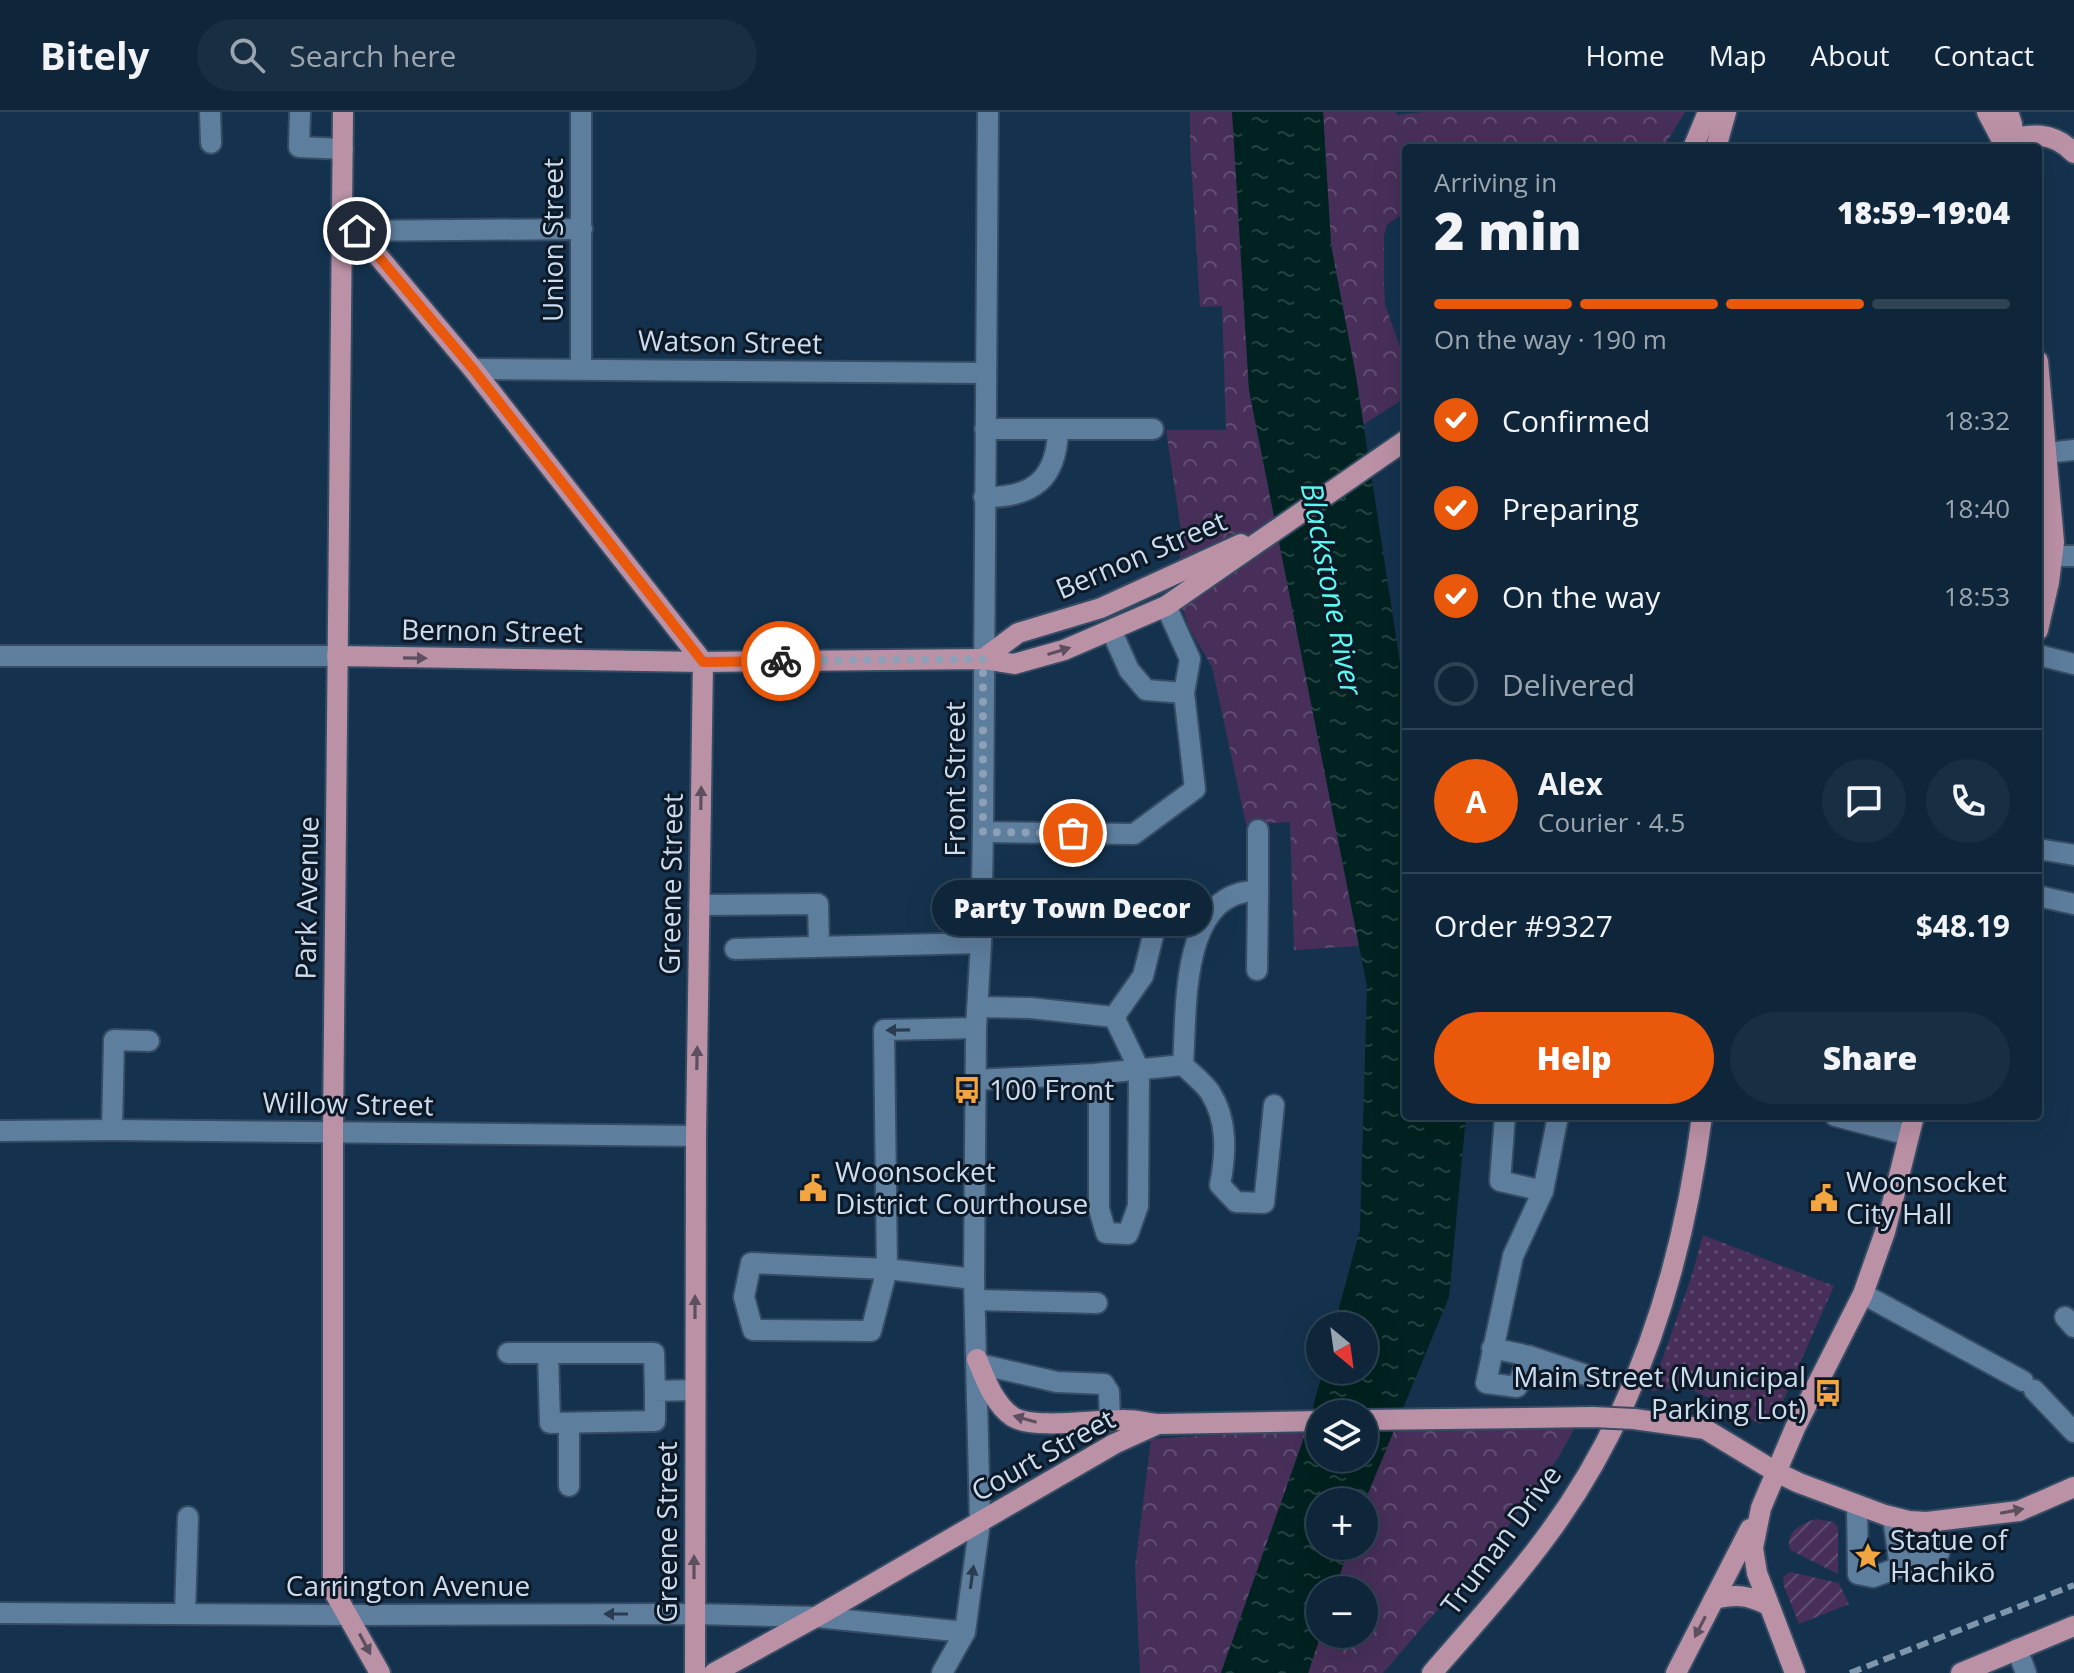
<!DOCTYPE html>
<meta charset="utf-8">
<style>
:root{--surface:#0f263a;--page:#182e42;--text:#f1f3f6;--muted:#9ba5af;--line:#2f4354;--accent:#ea580c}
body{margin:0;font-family:"Open Sans",sans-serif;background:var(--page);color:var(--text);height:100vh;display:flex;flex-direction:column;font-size:30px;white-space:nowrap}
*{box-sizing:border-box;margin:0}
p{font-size:26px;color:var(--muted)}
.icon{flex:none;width:44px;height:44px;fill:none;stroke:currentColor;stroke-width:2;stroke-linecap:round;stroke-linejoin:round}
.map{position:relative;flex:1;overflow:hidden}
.sheet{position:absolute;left:1402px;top:32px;width:640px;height:976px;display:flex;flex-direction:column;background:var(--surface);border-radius:8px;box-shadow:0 8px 32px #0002,0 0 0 2px var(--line)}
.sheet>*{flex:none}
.needle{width:52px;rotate:151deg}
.buttons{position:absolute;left:1306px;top:1200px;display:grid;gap:16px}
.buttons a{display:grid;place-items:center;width:72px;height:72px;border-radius:50%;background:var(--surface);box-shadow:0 8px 32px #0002,0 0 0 2px var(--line);font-size:40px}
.pin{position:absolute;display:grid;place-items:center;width:68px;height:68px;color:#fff;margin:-34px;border:4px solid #fff;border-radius:50%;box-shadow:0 2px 8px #0007}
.courier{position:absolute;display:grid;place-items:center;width:80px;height:80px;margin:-40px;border:6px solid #ea580c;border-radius:50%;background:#fff;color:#222;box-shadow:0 2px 10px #0007}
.bubble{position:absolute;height:56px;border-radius:28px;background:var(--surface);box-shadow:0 8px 32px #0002,0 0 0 2px var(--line);font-size:26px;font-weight:800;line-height:56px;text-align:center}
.overview em{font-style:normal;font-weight:800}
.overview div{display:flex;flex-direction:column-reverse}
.overview{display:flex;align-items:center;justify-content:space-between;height:136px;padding:0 32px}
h1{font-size:52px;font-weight:800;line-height:60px}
.bar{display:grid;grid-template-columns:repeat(4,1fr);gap:12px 8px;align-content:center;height:96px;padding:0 32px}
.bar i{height:10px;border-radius:6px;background:var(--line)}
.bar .current{background:var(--accent)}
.bar p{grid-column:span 4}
.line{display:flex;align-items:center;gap:20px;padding:0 32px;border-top:2px solid var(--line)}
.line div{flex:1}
.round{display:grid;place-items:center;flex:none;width:84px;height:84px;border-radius:42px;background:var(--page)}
ol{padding:0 32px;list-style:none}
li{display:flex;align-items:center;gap:24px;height:88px}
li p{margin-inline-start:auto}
li .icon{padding:8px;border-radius:50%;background:var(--accent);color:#fff;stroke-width:4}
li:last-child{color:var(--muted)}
li i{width:44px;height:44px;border:4px solid var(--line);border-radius:50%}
.primary-button{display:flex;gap:16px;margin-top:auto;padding:16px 32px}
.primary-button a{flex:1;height:92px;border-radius:48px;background:var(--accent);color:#fff;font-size:32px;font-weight:800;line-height:92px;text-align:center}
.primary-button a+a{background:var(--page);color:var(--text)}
header{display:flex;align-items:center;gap:48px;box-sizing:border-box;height:112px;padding:0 40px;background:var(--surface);border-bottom:2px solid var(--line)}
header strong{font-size:38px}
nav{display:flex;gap:44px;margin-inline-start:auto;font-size:28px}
.search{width:560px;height:72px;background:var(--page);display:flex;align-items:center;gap:20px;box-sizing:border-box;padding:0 28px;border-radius:44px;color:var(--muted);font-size:30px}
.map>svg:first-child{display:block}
.grass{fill:url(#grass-dots)}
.forest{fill:url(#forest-crowns)}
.garden{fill:url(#garden-furrows)}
.water{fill:url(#water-ripples);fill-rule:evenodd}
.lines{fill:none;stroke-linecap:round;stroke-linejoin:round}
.minor-casing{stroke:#354c64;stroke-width:24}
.major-casing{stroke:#354c64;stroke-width:24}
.minor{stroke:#5e7e9e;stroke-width:20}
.major{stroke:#bb91a6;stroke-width:20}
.rail{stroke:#7e95ab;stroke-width:6;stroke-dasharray:12 6;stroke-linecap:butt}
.major-bridge-casing{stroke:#354c64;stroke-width:24;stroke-linecap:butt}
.major-bridge{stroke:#bb91a6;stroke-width:20}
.oneway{fill:#5b4f60}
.oneway2{fill:#293c50}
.done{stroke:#8ca1b7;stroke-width:8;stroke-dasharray:0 14.4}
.route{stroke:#ea580c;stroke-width:10}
.labels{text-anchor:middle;stroke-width:6;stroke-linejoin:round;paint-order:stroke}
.street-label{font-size:28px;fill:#ccddf0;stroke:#0d1926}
.poi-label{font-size:28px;fill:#ccddf0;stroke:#0d1926;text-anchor:start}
.water-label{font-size:30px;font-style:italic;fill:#5bfaf1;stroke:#0d1926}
</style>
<header>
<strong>Bitely</strong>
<div class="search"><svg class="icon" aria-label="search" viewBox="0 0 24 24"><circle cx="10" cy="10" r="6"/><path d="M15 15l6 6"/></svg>Search here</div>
<nav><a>Home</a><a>Map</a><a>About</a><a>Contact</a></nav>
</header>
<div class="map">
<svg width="2074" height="1561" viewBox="0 0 2074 1561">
<defs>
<pattern id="grass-dots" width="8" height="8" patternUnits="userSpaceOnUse" patternTransform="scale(2)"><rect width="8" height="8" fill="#472f59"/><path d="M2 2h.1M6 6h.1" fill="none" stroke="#604d71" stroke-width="1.8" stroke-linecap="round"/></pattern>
<pattern id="forest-crowns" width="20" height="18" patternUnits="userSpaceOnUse" patternTransform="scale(2)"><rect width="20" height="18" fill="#472f59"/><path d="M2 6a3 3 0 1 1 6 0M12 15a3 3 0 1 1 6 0" fill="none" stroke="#604d71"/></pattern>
<pattern id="garden-furrows" width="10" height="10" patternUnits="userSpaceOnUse" patternTransform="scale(2)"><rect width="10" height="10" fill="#472f59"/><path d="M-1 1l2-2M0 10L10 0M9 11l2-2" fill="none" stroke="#604d71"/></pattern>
<pattern id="water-ripples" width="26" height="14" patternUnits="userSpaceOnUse" patternTransform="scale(2)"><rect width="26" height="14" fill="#002220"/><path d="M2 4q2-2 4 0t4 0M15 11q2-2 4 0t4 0" fill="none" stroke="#244241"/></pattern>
</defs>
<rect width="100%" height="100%" fill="#14324e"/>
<!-- grass -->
<path class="grass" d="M1703 1123 1834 1174 1780 1296 1773 1305 1760 1312 1687 1275 1651 1279 1692 1163Z"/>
<!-- forest -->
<g class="forest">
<path d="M1190 0H1233L1249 278 1359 834 1294 838 1290 710 1246 712 1212 555 1189 516 1176 478 1182 425 1166 318H1226L1222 194 1200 195 1190 33Z"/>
<path d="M1323 0H1396L1397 3 1424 0H1685L1663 36H1627L1622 33 1620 36H1578L1570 33 1568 36H1406V99L1387 113 1384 123V171L1385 192 1406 252V285L1363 313 1331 133Z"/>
<path d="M1576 1314 1558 1346 1501 1424 1383 1561H1308L1321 1522H1364V1478H1335L1349 1434H1364V1391L1395 1316Z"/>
<path d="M1307 1317 1221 1561H1140L1135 1455 1151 1327Z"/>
</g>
<!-- garden -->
<g class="garden">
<path d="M1816 1407 1834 1410 1838 1415V1462L1790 1438C1785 1420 1800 1412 1816 1407Z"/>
<path d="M1790 1460 1839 1471 1849 1492 1799 1512 1784 1474 1783 1465Z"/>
</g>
<!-- water -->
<path class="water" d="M1232 0H1323L1331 133 1356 264 1406 590V1004H1466L1449 1185 1364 1391 1320 1390V1434H1349L1335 1478H1320L1321 1522 1308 1561H1221L1307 1317 1323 1258H1364V1214H1334L1360 1118 1367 874 1249 278ZM1320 1302H1364V1346H1320Z"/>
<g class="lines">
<!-- minor casing -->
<g class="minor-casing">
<g id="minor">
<path d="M210 0 211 31"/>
<path d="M300 0 299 35 343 37"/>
<path d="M346 119 582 117"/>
<path d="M581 256V0"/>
<path d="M473 257 986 261"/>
<path d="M985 317H1153"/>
<path d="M2047 341 2074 338"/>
<path d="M984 385C1033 386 1057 367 1058 317"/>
<path d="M2053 444H2074"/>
<path d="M1112 520 1129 558 1146 578 1184 581"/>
<path d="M2038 543 2074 552"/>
<path d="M0 544H337"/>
<path d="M983 720 1134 722 1195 677 1184 581 1190 547 1166 494"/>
<path d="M2038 737 2074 743"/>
<path d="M1258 779V718"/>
<path d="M2038 784 2074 792"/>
<path d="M699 793 818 792 819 833"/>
<path d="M735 837 981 831"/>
<path d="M978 895 1030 896 1114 905 1139 957 1138 1094 1128 1122 1106 1121 1099 1097V962"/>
<path d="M1114 905 1143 864 1159 800"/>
<path d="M1183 953C1187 898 1179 778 1258 779L1257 858"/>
<path d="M975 968 1094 962 1183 953C1191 961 1203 970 1210 980 1228 1008 1226 1042 1220 1073L1236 1090 1264 1091 1274 993"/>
<path d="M1505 1004 1500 1069 1543 1079"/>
<path d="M1835 1004 1909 1023"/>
<path d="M112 1018 114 928 149 929"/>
<path d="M0 1019 112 1018 696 1024"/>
<path d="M974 1167 887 1157 751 1151 744 1185 753 1218 871 1219 887 1157 884 918 976 916"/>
<path d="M1863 1182 2023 1269"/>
<path d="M975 1188 1097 1191"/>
<path d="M2065 1205 2074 1215"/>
<path d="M1492 1236 1529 1244 1517 1275 1486 1271 1513 1144 1543 1079 1558 1004"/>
<path d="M508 1241H548"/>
<path d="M1529 1244 1595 1266"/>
<path d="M979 1252 1057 1270 1104 1272 1109 1280 1110 1308"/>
<path d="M2034 1278 2074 1320"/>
<path d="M655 1279V1309L550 1311 548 1241H654L655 1279 695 1278"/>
<path d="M569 1311V1374"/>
<path d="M1857 1393 1858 1462 1873 1465 1939 1441"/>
<path d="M1893 1406 1900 1455"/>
<path d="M0 1501 350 1503 694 1502 816 1505 965 1520"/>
<path d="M185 1501 188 1405"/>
<path d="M2017 1537 2026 1561"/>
<path d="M942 1561 965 1520 980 1410 974 1167 976 916 981 831 983 720 988 0"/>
</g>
</g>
<!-- major casing -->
<g class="major-casing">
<g id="major">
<path d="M343 0 333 1019V1478L380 1561"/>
<path d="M1987 0 2006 36"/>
<path d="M2008 0 2012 12 2014 36"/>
<path d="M2003 29C2030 21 2053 19 2074 41"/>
<path d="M1693 36 1708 0"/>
<path d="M1716 36 1726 0"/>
<path d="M357 119 473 257 703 550 696 1024 695 1561"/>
<path d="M2038 249 2054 430 2049 470 2038 518"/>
<path d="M337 544 703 550 983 547 1014 552 1064 538 1166 494 1406 328"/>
<path d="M983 547 1018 521 1101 496 1241 432"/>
<path d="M977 1247C985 1267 994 1292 1013 1305 1035 1318 1099 1307 1126 1308 1137 1308 1147 1311 1158 1312"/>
<path d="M1634 1307 1705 1317 1776 1360 1799 1371 1885 1403 1909 1409 1927 1410 2019 1399 2074 1375"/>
<path d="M1714 1487C1736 1482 1748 1483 1768 1493"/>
<path d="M714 1561 816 1505 1114 1332 1158 1312 1320 1309"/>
<path d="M1432 1561C1472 1515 1513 1470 1549 1421 1639 1299 1683 1153 1702 1004"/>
<path d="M1676 1561 1750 1417"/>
<path d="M1795 1561 1757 1461 1753 1436 1761 1396 1795 1316 1863 1182 1885 1120 1914 1004"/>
<path d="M1961 1561 2074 1514"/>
</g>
</g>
<!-- minor -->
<use href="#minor" class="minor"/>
<!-- major -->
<use href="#major" class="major"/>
<!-- rail -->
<path class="rail" d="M1850 1561 2074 1473"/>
<!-- major-bridge casing -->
<g class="major-bridge-casing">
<path id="major-bridge" d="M1364 1308 1593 1305 1634 1307"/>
</g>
<!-- major-bridge -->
<use href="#major-bridge" class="major-bridge"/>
</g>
<!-- one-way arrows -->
<defs><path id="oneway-solid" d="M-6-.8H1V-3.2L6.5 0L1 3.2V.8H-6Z" transform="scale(2)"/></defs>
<g class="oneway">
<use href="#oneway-solid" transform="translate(1059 539) rotate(-17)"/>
<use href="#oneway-solid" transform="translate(415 546) rotate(1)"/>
<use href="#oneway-solid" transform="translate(701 686) rotate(-89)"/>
<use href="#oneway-solid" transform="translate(697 946) rotate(-89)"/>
<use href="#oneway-solid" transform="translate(695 1195) rotate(-90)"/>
<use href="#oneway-solid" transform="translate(1025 1307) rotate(-164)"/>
<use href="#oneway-solid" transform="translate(2012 1399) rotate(-11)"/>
<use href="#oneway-solid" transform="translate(694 1455) rotate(-90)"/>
<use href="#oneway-solid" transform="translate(1700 1515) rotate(117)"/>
<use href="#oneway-solid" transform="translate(365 1532) rotate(62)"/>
</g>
<g class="oneway2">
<use href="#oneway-solid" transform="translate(898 918) rotate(179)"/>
<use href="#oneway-solid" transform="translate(972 1465) rotate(-82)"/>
<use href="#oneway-solid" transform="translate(616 1502) rotate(180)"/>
</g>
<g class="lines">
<!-- done -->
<path class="done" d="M781 549 983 547V720L1073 721"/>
<!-- route -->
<path class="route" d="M357 119 473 257 703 550 781 549"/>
</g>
<!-- icons -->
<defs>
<g id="bus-bare" transform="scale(2.16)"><path d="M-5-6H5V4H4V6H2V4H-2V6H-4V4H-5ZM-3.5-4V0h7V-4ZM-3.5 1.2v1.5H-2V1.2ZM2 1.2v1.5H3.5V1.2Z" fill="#f2a541" stroke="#0d1926" stroke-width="2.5" paint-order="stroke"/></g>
<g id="civic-bare" transform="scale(2.16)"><path d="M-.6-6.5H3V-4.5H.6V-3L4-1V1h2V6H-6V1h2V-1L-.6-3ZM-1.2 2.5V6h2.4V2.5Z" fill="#f2a541" stroke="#0d1926" stroke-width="2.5" paint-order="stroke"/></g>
<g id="sight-bare" transform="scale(2.16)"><path d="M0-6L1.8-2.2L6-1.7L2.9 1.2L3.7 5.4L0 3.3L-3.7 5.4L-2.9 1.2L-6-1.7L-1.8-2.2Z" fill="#f2a541" stroke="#0d1926" stroke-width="2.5" paint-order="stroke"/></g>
</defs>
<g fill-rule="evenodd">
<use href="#bus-bare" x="967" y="978"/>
<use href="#civic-bare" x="813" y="1076"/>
<use href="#civic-bare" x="1824" y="1086"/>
<use href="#bus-bare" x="1828" y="1281"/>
<use href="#sight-bare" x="1868" y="1444"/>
</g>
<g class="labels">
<!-- street labels -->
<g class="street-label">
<text transform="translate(553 128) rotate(-90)" y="10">Union Street</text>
<text transform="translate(730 230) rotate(1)" y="10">Watson Street</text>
<text transform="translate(1141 443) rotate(-23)" y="10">Bernon Street</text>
<text transform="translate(492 519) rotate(1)" y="10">Bernon Street</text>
<text transform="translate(955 667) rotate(-90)" y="10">Front Street</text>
<text transform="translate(671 772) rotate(-89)" y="10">Greene Street</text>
<text transform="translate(307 786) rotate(-89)" y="10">Park Avenue</text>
<text transform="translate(348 992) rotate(1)" y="10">Willow Street</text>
<text transform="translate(1043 1343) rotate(-29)" y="10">Court Street</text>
<text transform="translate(667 1420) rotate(-90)" y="10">Greene Street</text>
<text transform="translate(1501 1428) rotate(-53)" y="10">Truman Drive</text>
<text x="408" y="1484">Carrington Avenue</text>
</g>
<!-- poi labels -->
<g class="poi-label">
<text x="989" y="988">100 Front</text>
<text x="835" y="1070">Woonsocket<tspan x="835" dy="32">District Courthouse</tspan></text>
<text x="1846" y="1080">Woonsocket<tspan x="1846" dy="32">City Hall</tspan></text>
<text x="1806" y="1275" text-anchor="end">Main Street (Municipal<tspan x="1806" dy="32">Parking Lot)</tspan></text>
<text x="1890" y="1438">Statue of<tspan x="1890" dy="32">Hachikō</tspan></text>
</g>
<!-- water labels -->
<g class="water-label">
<text transform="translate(1331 477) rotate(79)" y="10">Blackstone River</text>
</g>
</g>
</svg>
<div class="buttons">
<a><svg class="needle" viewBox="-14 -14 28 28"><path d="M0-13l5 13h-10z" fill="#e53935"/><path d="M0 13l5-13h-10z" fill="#9ba5af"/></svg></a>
<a><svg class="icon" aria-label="layers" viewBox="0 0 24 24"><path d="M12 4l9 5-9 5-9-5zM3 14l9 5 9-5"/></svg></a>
<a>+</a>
<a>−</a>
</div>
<div class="pin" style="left:1073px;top:721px;background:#ea580c"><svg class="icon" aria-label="bag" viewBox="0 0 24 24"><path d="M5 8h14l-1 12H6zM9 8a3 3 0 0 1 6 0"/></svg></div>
<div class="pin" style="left:357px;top:119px;background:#1f2937"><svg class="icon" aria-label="home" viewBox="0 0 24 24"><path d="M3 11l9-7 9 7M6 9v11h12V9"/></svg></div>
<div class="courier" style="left:781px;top:549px"><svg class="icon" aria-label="bike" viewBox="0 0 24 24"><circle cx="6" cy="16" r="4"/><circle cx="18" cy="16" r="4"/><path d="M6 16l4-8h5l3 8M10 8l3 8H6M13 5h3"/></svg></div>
<div class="bubble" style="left:932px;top:768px;width:280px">Party Town Decor</div>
<section class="sheet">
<div class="overview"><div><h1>2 min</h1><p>Arriving in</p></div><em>18:59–19:04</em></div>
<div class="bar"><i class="current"></i><i class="current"></i><i class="current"></i><i></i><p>On the way · 190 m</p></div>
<ol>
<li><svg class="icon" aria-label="check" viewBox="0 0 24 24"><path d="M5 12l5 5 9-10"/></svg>Confirmed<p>18:32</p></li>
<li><svg class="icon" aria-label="check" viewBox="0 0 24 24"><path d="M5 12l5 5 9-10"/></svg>Preparing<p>18:40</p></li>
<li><svg class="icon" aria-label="check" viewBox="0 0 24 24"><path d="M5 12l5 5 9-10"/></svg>On the way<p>18:53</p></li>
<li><i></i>Delivered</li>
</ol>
<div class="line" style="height:144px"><b class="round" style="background:var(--accent);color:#fff">A</b><div><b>Alex</b><p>Courier · 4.5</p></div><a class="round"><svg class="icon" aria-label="chat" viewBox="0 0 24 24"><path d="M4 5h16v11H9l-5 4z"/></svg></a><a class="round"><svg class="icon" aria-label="phone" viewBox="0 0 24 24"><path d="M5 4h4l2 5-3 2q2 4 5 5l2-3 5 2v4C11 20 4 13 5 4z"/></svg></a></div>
<div class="line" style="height:104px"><div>Order #9327</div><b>$48.19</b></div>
<div class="primary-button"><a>Help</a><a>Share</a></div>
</section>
</div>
